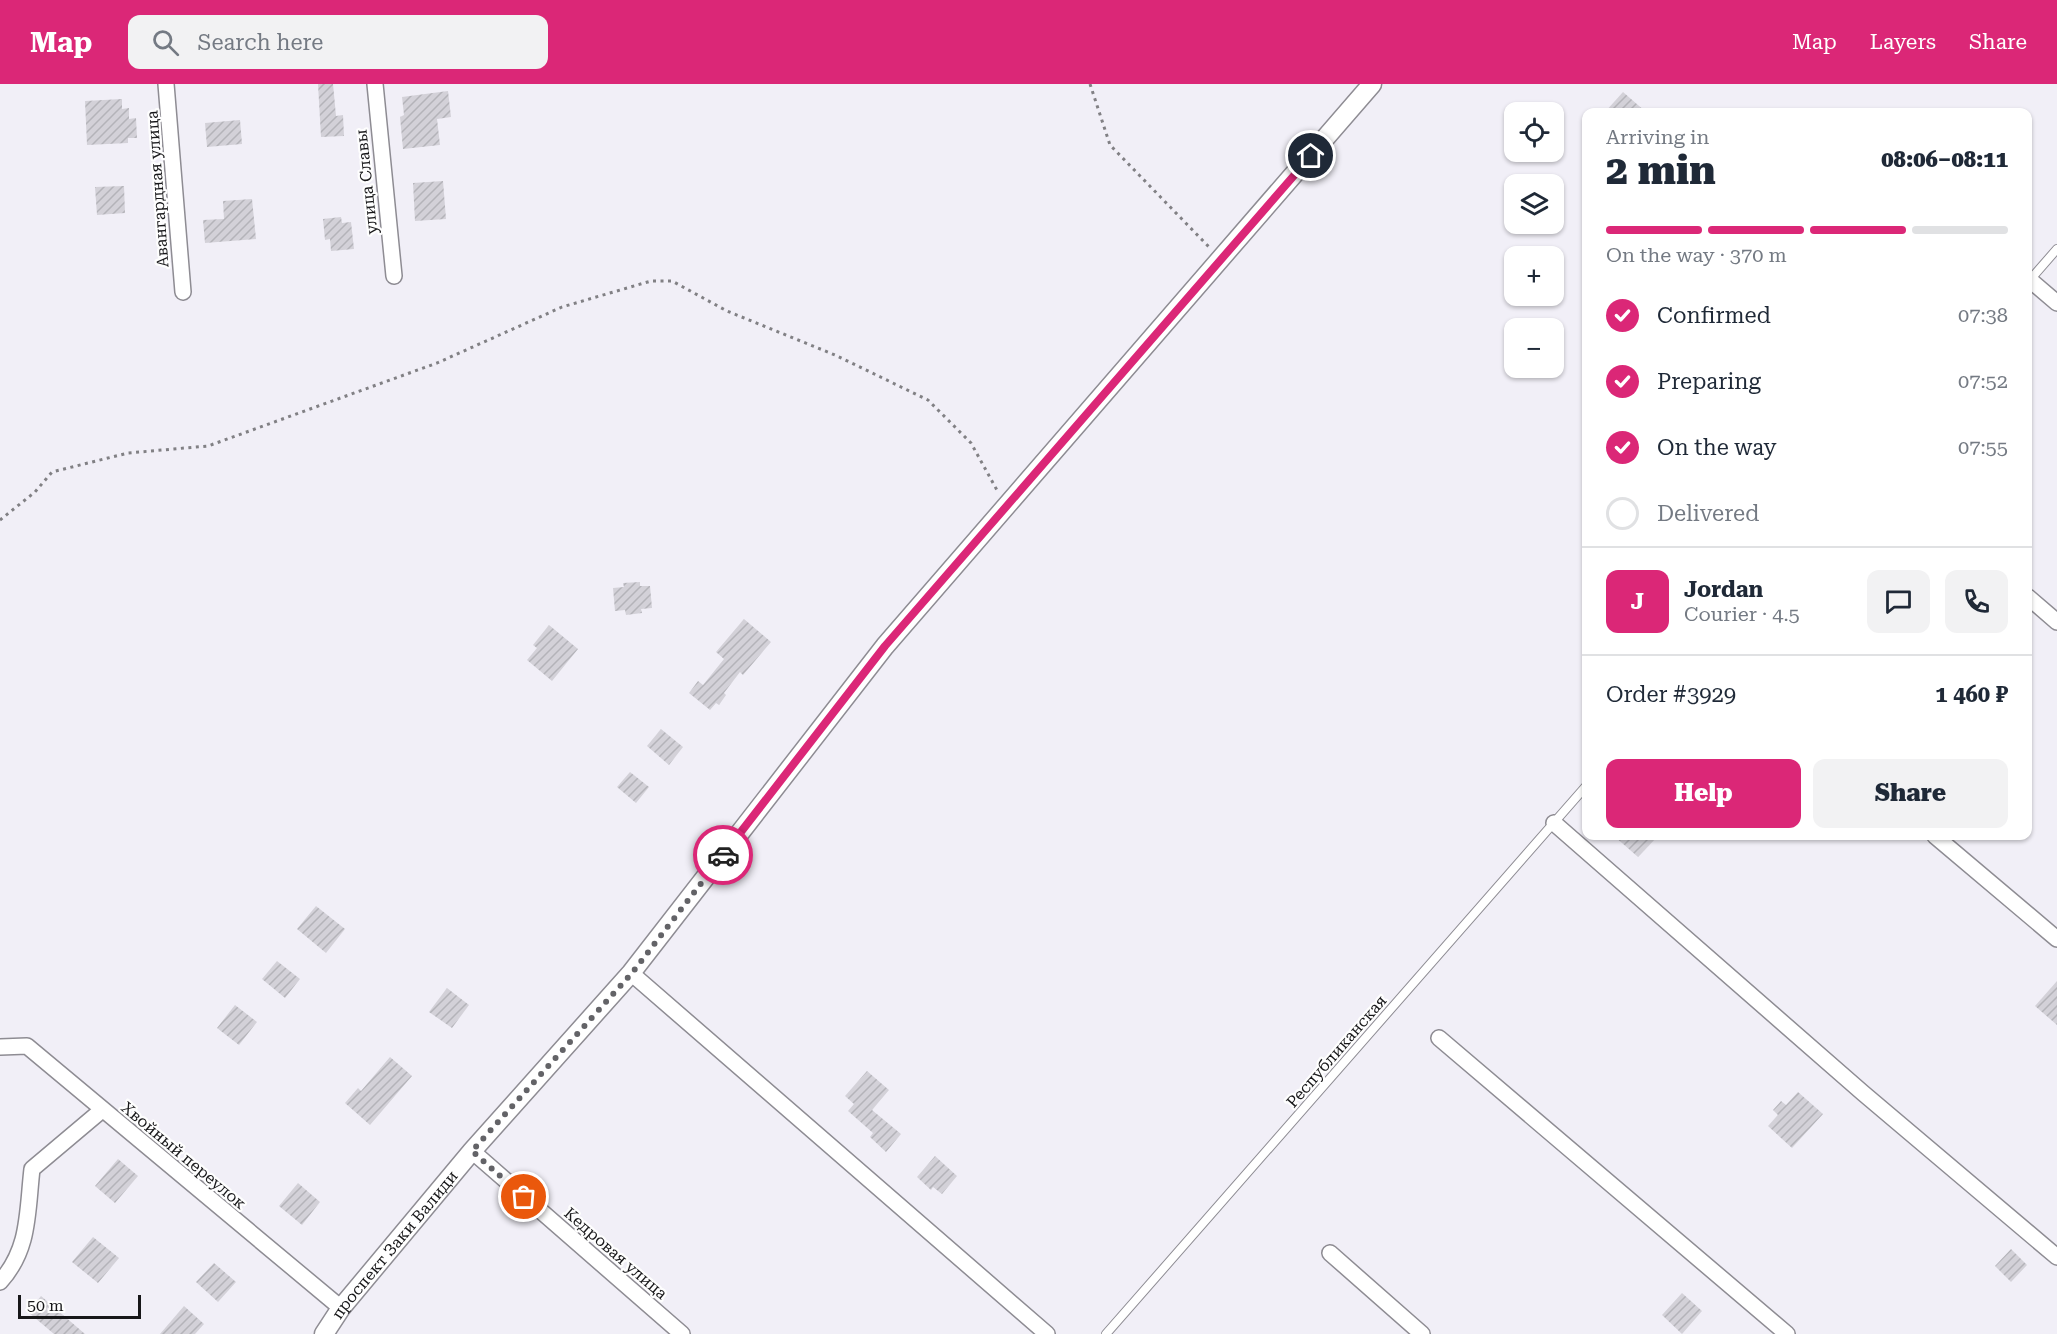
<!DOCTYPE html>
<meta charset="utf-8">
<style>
:root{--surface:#fff;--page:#f2f2f3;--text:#1f2937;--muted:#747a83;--line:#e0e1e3;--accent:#db2777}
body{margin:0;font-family:"Roboto Serif",serif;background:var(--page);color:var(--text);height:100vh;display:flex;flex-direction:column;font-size:22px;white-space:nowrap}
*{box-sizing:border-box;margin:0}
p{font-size:20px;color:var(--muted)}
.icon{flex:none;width:33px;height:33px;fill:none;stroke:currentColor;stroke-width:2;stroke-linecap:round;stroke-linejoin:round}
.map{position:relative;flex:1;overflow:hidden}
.sheet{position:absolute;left:1582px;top:24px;width:450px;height:732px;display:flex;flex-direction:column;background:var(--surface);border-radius:12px;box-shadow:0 2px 4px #0004}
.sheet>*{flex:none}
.tools{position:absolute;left:1504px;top:18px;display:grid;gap:12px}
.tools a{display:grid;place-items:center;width:60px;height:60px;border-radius:12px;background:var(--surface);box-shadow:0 2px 4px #0004;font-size:30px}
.scale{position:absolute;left:18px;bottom:15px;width:123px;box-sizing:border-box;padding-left:6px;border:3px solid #171719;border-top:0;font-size:16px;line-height:21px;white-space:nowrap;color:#171719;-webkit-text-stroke:4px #fefefe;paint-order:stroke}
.pin{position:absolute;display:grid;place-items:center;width:51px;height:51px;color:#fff;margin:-26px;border:3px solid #fff;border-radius:50%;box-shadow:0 2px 6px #0007}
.courier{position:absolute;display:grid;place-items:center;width:60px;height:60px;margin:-30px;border:4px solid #db2777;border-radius:50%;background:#fff;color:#222;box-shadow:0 2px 8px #0007}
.summary em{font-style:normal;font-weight:800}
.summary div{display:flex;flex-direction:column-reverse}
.summary{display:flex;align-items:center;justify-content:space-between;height:102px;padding:0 24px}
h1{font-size:39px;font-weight:800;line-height:45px}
.bar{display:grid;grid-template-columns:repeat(4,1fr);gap:9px 6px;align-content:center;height:72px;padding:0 24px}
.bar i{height:8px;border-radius:4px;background:var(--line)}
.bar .on{background:var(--accent)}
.bar p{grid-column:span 4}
.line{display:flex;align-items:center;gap:15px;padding:0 24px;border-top:2px solid var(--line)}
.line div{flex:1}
.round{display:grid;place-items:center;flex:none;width:63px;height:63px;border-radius:12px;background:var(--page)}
ol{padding:0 24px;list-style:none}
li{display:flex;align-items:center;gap:18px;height:66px}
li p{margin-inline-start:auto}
li .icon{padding:6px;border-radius:50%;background:var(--accent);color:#fff;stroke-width:4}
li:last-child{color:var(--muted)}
li i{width:33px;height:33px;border:3px solid var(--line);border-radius:50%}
.action{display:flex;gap:12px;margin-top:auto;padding:12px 24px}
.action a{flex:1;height:69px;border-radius:12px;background:var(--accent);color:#fff;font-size:24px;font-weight:800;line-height:69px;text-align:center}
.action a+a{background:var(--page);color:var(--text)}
header{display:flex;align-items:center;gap:36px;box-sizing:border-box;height:84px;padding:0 30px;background:var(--accent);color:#fff}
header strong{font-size:28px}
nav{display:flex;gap:33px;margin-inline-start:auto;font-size:21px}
.search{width:420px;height:54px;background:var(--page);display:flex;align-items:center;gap:15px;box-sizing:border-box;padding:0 21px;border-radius:12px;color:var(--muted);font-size:22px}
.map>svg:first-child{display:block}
.building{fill:url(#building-hatch)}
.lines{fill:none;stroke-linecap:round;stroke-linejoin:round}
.service-casing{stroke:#8e8c93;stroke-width:10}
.minor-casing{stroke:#8e8c93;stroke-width:18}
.tertiary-casing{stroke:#8e8c93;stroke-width:21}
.path{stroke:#818084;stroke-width:3;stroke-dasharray:3 4.5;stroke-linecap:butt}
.service{stroke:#fff;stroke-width:8}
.minor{stroke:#fff;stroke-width:15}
.tertiary{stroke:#fff;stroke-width:18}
.done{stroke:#636367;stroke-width:6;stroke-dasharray:0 10.8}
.route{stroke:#db2777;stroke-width:8}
.labels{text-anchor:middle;stroke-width:4.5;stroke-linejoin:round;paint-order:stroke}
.street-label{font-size:16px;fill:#171719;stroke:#fefefe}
</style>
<header>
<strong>Map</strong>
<div class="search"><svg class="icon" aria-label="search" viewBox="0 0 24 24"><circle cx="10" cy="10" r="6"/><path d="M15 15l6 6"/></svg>Search here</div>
<nav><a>Map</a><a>Layers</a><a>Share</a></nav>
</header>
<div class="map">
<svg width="2057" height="1250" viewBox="0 0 2057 1250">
<defs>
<pattern id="building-hatch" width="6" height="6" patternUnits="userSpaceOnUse" patternTransform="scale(1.5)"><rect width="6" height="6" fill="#d3d1d8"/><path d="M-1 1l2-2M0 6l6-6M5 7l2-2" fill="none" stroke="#b4b3b9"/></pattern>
</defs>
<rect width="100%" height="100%" fill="#f1eff7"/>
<!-- building -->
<g class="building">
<path d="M318 0H333L336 32 343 31 344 52 321 53Z"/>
<path d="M448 7 451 33 437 35 440 61 403 65 400 33 404 31 402 13Z"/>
<path d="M1623 8 1646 28H1605Z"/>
<path d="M122 15V25L129 24V35L136 34 137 54H128V59L87 61 85 17Z"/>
<path d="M240 36 242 60 207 63 205 39Z"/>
<path d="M443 97 446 135 415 137 413 99Z"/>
<path d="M124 102 125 129 97 131 95 103Z"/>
<path d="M252 115 256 155 205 159 203 136 224 135 223 117Z"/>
<path d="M341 133 342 139 351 138 354 165 331 167 330 155 325 156 323 135Z"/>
<path d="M640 498V502H650L652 524 641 525 642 529 626 531 625 526 615 527 613 504 624 503 623 499Z"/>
<path d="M744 535 771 558 743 591 740 588 724 609 726 611 719 621 716 619 710 626 689 609 698 597 703 601 724 575 716 568Z"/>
<path d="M549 541 578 565 552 597 527 576 537 564 533 561Z"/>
<path d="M661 645 683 663 669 681 647 662Z"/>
<path d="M630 688 649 703 636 719 617 703Z"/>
<path d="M1614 752H1658L1638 773Z"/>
<path d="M316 822 345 845 326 869 297 845Z"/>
<path d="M277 877 300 895 285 914 262 895Z"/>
<path d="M2057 897V941L2035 922Z"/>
<path d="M447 904 469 921 452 944 429 928Z"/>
<path d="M235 921 257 938 239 961 217 944Z"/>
<path d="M390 973 412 992 370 1041 345 1019 358 1004 361 1007Z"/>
<path d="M867 987 889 1006 872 1026 901 1050 886 1068 870 1053 873 1049 848 1027 854 1020 845 1012Z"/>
<path d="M1798 1008 1823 1030 1792 1064 1768 1042 1778 1031 1773 1026 1781 1017 1786 1021Z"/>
<path d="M935 1072 957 1092 942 1110 933 1103 931 1106 917 1093Z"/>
<path d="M118 1075 138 1092 115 1119 95 1102Z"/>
<path d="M298 1099 320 1118 302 1141 279 1122Z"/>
<path d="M93 1153 119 1174 98 1199 72 1178Z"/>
<path d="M2011 1165 2027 1181 2011 1198 1995 1182Z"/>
<path d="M214 1179 236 1198 218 1218 196 1198Z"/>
<path d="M1682 1209 1702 1227 1682 1250 1662 1231Z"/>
<path d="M41 1212 85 1250H54L28 1228Z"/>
<path d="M184 1222 204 1240 195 1250H160Z"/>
</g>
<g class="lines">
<!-- service casing -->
<g class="service-casing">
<g id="service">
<path d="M2029 197 2057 165"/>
<path d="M1106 1250 1587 701"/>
</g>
</g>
<!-- minor casing -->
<g class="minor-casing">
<g id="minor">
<path d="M166 0 183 208"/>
<path d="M375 0 394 192"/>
<path d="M2030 196 2057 219"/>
<path d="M2028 513 2057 538"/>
<path d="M1554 739 1863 1009 2057 1173"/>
<path d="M1935 752 2057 855"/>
<path d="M631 889 1047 1250"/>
<path d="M1439 954 1787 1250"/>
<path d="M0 963 27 962 341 1224"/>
<path d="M472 1067 682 1250"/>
<path d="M1330 1169 1422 1250"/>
<path d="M0 1198C30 1165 27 1128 32 1085L102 1026"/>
</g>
</g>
<!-- tertiary casing -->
<g class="tertiary-casing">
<g id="tertiary">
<path id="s1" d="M324 1250 341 1224 472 1067 631 889 885 562 1372 0"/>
</g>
</g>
<!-- path -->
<g class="path">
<path d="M1090 0 1110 61 1210 164"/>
<path d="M0 436 35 408 52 388 128 369 208 362 437 279 562 223 651 197H672L727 227 835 271 928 316 971 359 998 408"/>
</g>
<!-- service -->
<use href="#service" class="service"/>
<!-- minor -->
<use href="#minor" class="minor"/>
<!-- tertiary -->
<use href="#tertiary" class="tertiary"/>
</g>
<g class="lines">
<!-- done -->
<path class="done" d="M524 1113 472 1067 632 889 723 771"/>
<!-- route -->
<path class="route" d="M723 771 885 562 1311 72"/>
</g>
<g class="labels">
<!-- street labels -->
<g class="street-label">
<text transform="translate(366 98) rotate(-96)" y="6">улица Славы</text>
<text transform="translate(157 105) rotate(-94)" y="6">Авангардная улица</text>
<text transform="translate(1336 967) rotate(-49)" y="6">Республиканская</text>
<text transform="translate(184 1071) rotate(40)" y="6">Хвойный переулок</text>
<text dy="6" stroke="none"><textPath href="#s1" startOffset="114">проспект Заки Валиди</textPath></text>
<text transform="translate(616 1169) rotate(41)" y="6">Кедровая улица</text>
</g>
</g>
</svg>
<div class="tools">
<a><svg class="icon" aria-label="locate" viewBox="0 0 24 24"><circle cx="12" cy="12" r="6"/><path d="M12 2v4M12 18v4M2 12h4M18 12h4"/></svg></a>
<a><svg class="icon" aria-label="layers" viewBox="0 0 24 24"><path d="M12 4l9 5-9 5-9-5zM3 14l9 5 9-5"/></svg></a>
<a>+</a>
<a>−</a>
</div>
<div class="scale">50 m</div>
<div class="pin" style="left:524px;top:1113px;background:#ea580c"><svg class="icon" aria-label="bag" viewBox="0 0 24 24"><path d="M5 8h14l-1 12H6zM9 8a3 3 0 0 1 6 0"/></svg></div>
<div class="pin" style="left:1311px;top:72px;background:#1f2937"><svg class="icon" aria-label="home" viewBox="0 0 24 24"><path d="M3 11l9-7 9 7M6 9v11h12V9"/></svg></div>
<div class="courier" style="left:723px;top:771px"><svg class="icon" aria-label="car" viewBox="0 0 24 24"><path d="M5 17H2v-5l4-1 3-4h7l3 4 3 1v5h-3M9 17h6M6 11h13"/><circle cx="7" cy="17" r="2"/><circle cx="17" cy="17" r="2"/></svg></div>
<section class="sheet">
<div class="summary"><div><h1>2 min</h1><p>Arriving in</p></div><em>08:06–08:11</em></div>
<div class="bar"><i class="on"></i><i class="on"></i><i class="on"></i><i></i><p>On the way · 370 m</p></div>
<ol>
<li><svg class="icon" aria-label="check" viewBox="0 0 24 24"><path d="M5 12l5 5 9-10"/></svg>Confirmed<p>07:38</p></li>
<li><svg class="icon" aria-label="check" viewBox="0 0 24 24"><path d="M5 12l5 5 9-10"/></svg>Preparing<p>07:52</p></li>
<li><svg class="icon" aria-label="check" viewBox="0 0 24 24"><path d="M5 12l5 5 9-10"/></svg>On the way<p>07:55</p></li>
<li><i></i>Delivered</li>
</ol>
<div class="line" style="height:108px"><b class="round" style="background:var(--accent);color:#fff">J</b><div><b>Jordan</b><p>Courier · 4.5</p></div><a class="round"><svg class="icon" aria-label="chat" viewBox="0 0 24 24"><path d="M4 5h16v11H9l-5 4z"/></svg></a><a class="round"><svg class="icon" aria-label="phone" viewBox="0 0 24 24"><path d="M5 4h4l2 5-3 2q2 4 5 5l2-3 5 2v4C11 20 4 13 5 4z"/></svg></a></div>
<div class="line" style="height:78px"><div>Order #3929</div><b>1 460 ₽</b></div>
<div class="action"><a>Help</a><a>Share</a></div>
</section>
</div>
